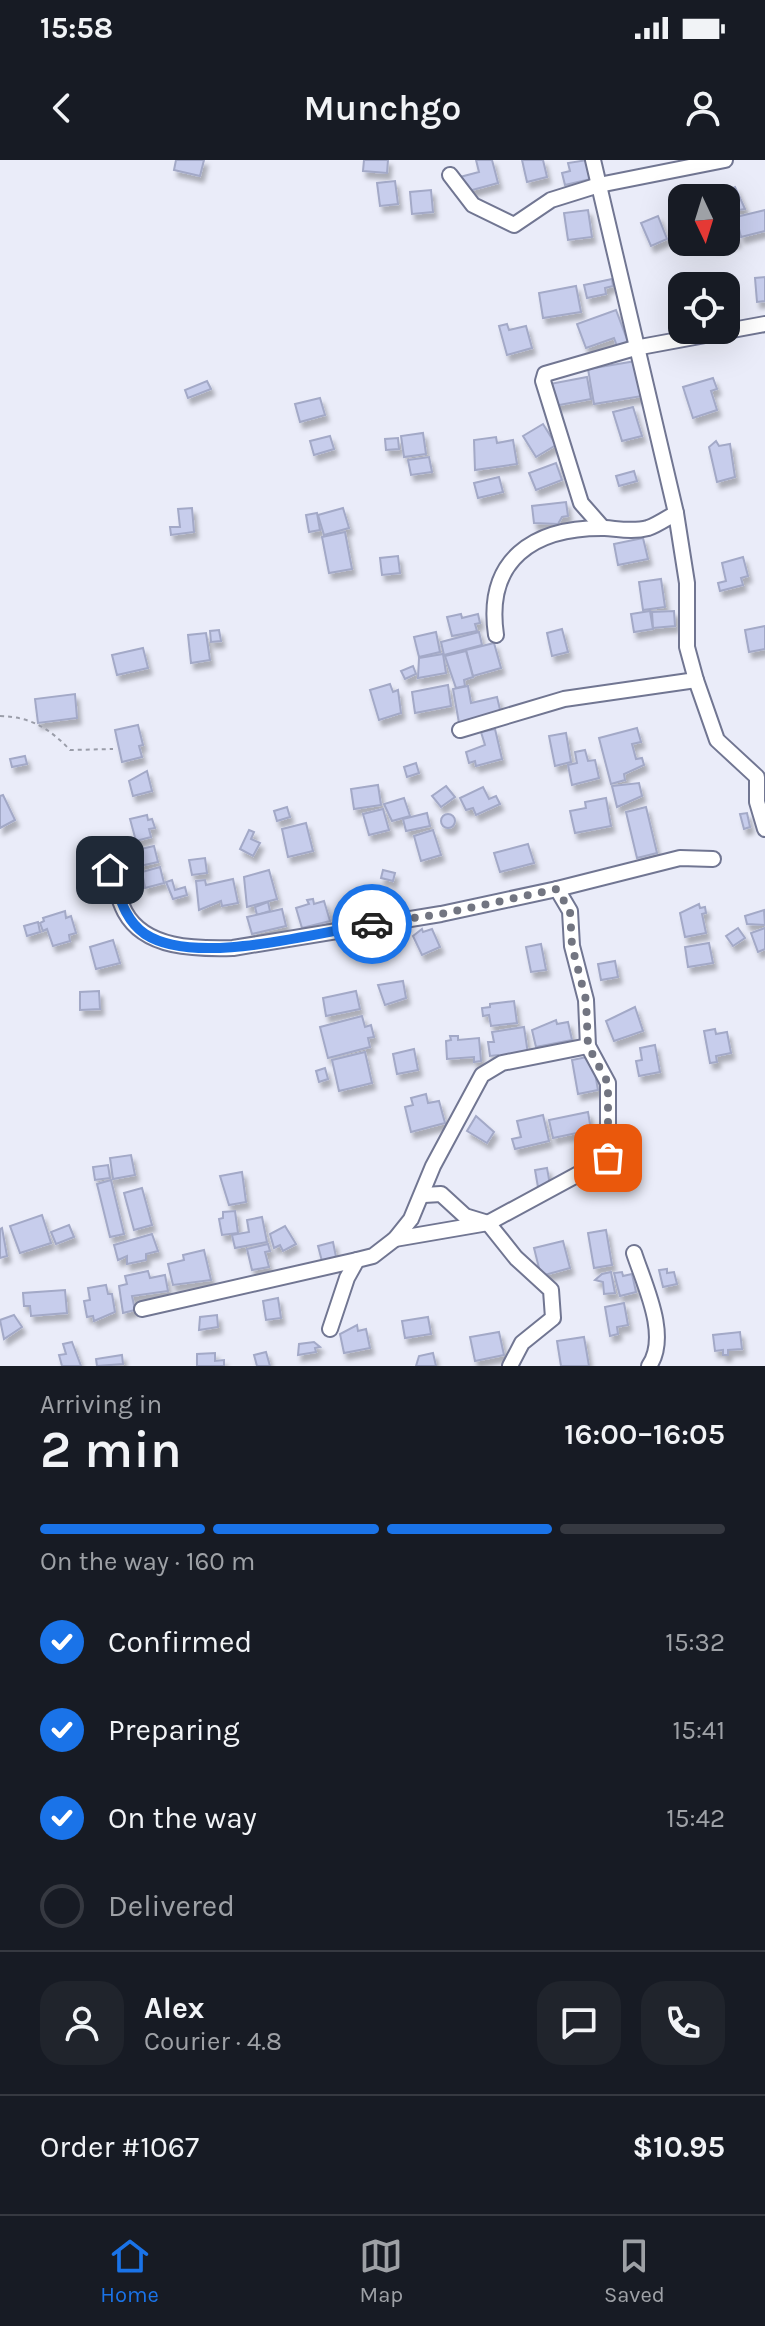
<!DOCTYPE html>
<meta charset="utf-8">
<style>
:root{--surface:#171b24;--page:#20242c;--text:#f1f3f6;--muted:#9ea1a6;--line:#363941;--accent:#1a73e8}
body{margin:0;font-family:Karla,sans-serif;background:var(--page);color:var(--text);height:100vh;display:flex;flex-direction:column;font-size:30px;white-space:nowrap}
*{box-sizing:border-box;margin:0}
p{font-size:26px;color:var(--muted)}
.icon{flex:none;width:44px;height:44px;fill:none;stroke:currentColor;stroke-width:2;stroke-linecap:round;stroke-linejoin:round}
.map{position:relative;height:1206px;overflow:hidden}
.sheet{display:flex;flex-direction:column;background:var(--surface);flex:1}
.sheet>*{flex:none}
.needle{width:52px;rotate:176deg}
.controls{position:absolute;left:668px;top:24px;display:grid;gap:16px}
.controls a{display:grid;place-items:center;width:72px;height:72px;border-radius:16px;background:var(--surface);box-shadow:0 8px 32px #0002;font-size:40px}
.pin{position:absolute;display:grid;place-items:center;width:68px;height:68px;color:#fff;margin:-34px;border-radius:16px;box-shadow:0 4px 12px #0006}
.courier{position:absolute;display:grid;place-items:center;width:80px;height:80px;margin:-40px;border:6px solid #1a73e8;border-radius:50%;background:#fff;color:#222;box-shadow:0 2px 10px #0007}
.summary em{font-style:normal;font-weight:600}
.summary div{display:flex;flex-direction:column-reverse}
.summary{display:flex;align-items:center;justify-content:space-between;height:136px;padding:0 40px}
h1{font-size:52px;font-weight:600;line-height:60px}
.bar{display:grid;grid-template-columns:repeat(4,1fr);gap:12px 8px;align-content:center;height:96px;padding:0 40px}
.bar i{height:10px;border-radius:6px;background:var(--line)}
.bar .current{background:var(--accent)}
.bar p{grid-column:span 4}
.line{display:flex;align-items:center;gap:20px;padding:0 40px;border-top:2px solid var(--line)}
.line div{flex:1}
.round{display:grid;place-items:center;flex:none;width:84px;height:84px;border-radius:24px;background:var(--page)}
ol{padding:0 40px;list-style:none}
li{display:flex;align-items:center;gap:24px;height:88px}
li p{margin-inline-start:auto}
li .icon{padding:8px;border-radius:50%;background:var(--accent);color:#fff;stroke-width:4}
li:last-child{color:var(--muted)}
li i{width:44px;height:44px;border:4px solid var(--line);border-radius:50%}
.status{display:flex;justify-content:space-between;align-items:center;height:56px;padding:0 40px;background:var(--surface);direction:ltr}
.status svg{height:22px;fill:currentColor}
header{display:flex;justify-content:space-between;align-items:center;height:104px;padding:0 40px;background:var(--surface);font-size:36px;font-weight:600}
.dock{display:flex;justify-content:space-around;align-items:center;height:112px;border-top:2px solid var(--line);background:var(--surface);font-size:22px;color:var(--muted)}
.dock a{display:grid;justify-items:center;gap:4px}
.dock .current{color:var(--accent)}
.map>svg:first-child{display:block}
.building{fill:#c7cdec;stroke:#a3a9c7;stroke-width:2;filter:url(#shadow)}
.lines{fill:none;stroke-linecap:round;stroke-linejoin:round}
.minor-casing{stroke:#717692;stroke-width:18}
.path{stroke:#9a9da9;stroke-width:2;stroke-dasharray:4 4;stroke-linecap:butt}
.minor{stroke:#fff;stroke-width:14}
.done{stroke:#727581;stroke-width:8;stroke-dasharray:0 14.4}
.route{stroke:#1a73e8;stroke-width:10}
</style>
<div class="status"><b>15:58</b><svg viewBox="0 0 49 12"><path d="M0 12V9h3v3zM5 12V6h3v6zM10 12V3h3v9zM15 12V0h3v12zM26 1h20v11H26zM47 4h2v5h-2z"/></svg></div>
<header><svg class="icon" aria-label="back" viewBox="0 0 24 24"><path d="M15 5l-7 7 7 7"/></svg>Munchgo<svg class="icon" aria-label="person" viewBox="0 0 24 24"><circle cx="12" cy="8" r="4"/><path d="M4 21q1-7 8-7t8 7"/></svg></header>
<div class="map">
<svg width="765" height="1206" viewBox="0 0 765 1206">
<defs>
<filter id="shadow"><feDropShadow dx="3.5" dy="6" stdDeviation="2" flood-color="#0004"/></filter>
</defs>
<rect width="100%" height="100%" fill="#eaecf9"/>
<!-- building -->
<g class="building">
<path d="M176 0H204L200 16 174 10Z"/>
<path d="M364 0H388L387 13 363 11Z"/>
<path d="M476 0H492L498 23 465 32 460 17 479 12Z"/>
<path d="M522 0H543L547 17 527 22Z"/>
<path d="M587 0 595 18 565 25 562 13 570 11 568 3Z"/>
<path d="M395 21 398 44 380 46 377 23Z"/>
<path d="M735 27 745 49 726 52V38L717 36Z"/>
<path d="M431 30 433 52 412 54 410 32Z"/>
<path d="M588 50 592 77 568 80 564 53Z"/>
<path d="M765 50V71L741 77 736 57Z"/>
<path d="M658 56 667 79 651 86 641 63Z"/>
<path d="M732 64 737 81 714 87 712 82H726V66Z"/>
<path d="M765 117V141L757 142 755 118Z"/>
<path d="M612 119 613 126 605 128 606 134 587 138 584 125Z"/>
<path d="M576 126 581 152 543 158 539 133Z"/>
<path d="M616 150 628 182 617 186 614 178 586 188 577 164Z"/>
<path d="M507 164 509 170 526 166 532 188 507 195 499 166Z"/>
<path d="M636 201 642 236 594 244 588 209Z"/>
<path d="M587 217 591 239 554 246 550 224Z"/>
<path d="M713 218 717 229 711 231 717 250 693 258 683 227Z"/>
<path d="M207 221 211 229 188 238 185 230Z"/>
<path d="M320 238 325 255 300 262 295 244Z"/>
<path d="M633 247 642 276 622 281 613 252Z"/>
<path d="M543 264 556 285 536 297 523 276Z"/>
<path d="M423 273 426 294 404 297 401 276Z"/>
<path d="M330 276 334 289 314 295 310 281Z"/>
<path d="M496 277 497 283 513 280 517 304 475 310 474 280Z"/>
<path d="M398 278 399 289 386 290 385 279Z"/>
<path d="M716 281 719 286 730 284 735 317 717 322 709 287Z"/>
<path d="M429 297 432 312 411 315 408 300Z"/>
<path d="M556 303 562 320 536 330 529 313Z"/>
<path d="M634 311 637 321 619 326 616 316Z"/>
<path d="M499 317 503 332 478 338 474 323Z"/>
<path d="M566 342 568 356 562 357 558 364 534 363 532 346Z"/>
<path d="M192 348 194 372 171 375 170 367H180L178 349Z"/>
<path d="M343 348 349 368 324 375 318 355Z"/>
<path d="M317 353 320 370 309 372 306 355Z"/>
<path d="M345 372 352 409 329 413 322 377Z"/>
<path d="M643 378 648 399 618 405 614 384Z"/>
<path d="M398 396 400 413 382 415 380 398Z"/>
<path d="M743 397 748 416 741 418 743 425 720 431 718 423 726 421 722 403Z"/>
<path d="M661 419 665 447 643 450 639 422Z"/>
<path d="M650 451 653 469 634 472 631 454Z"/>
<path d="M674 451 675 466 653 468 652 452Z"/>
<path d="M461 454 462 458 478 454 480 463 475 464 477 471 452 476 447 457Z"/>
<path d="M765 466V489L749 492 745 470Z"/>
<path d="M562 469 568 492 552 496 547 473Z"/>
<path d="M219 470 221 481 211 482 210 471Z"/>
<path d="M436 472 440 492 419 497 414 477Z"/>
<path d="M479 472 482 485 444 495 441 482Z"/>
<path d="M206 473 210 500 191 503 188 475Z"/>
<path d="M494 483 501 508 473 516 466 490Z"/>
<path d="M143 488 148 508 117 515 112 495Z"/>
<path d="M466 491 473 517 464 520 465 526 456 528 445 496Z"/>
<path d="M443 494 446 513 418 518 419 498Z"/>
<path d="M413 506 416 514 405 519 401 511Z"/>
<path d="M390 524 393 532 398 530 401 553 379 560 370 530Z"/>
<path d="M448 525 451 546 415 553 412 532Z"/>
<path d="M468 526 471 543 497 537 501 554 459 563 453 529Z"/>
<path d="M75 534 77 558 38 563 35 539Z"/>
<path d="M138 565 143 585 139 586 142 597 122 602 115 570Z"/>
<path d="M637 568 641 582 632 584 636 599 642 598 644 605 624 614 625 620 611 624 599 578Z"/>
<path d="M495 569 502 599 476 606 475 601 469 603 466 592 485 585 481 572Z"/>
<path d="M566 573 571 602 555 606 549 576Z"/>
<path d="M585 590 588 601 595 600 599 618 572 625 568 605 577 603 575 592Z"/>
<path d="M25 596 27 604 12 607 10 599Z"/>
<path d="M416 603 419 613 407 617 404 607Z"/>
<path d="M147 611 152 631 133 636 129 621Z"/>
<path d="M639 623 642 636 617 647 612 626Z"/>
<path d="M378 625 381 645 354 649 351 629Z"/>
<path d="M446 626 455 637 441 647 432 636Z"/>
<path d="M483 627 489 639 496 636 500 644 476 655 473 648 466 650 460 638Z"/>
<path d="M3 635 15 660 0 668V636Z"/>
<path d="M404 638 410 656 392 661 384 644Z"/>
<path d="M606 638 611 666 575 673 570 651 586 648 585 642Z"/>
<path d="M287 647 290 657 277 661 274 651Z"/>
<path d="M646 647 657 693 637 698 626 652Z"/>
<path d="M383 649 389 670 369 675 363 654Z"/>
<path d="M427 653 430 666 406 671 403 659Z"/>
<path d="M747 653 750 667 744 669 740 654Z"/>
<circle cx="448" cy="661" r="7"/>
<path d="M147 655 148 660 152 659 155 668 149 669 151 677 136 681 130 659Z"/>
<path d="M306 663 313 691 288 697 282 669Z"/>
<path d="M249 670 254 672 251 679 260 683 253 696 240 689Z"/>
<path d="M433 670 441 695 421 701 414 676Z"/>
<path d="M528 684 534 703 500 712 494 693Z"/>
<path d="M154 686 158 702 140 706 136 690Z"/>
<path d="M205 698 207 713 192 715 189 700Z"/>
<path d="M160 707 164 723 145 728 142 712Z"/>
<path d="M269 710 277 739 247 747 244 717Z"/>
<path d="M383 710 395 713 393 721 381 718Z"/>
<path d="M233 719 238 743 222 746 221 741 199 750 196 721 205 720 206 725Z"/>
<path d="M172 720 175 730 185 727 187 735 173 739 166 722Z"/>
<path d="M313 739 314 744 324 741 330 761 302 768 296 748 309 744 307 740Z"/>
<path d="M268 742 270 751 257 755 255 747Z"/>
<path d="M699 744 700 748 705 747 706 753 702 754 706 773 685 777 680 753Z"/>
<path d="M282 749 286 766 252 774 247 757Z"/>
<path d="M764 750 765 765 747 764 745 756Z"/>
<path d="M65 751 66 758 71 756 76 773 69 775 70 781 53 786 47 769 43 771 40 763 44 761 43 758Z"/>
<path d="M38 762 40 772 27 776 24 766Z"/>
<path d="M738 768 745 778 733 786 726 776Z"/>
<path d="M765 768V789L758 792 751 773Z"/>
<path d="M422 769 423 772 432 769 440 787 422 795 413 776Z"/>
<path d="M113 780 120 803 96 809 90 787Z"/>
<path d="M709 783 713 803 688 807 685 787Z"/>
<path d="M541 784 546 810 531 812 526 787Z"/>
<path d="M615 801 618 817 601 820 598 804Z"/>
<path d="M403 821 406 838 385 845 378 825Z"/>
<path d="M99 831 100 849 80 850V832Z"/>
<path d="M356 831 360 849 326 856 323 838Z"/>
<path d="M514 841 517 863 491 866 489 855 483 856 482 848 490 847V844Z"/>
<path d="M635 847 643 871 614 881 606 861Z"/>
<path d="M362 856 365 867 371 865 374 877 368 878 370 887 328 898 320 867Z"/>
<path d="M556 860 557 864 568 862 572 880 536 887 532 870Z"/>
<path d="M524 867 528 894 499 899 498 895 490 896 488 882H494L492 872Z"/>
<path d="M715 869 716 874 727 872 731 893 716 896 717 902 710 903 704 871Z"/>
<path d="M450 876H458V880L479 878 481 901 474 902V897L447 899 446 881 451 880Z"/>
<path d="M655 885 660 912 639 916 636 901 642 900 640 888Z"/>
<path d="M414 889 418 910 397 914 393 894Z"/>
<path d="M365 892 372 923 339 931 332 900Z"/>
<path d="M592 896 598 930 578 934 572 900Z"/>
<path d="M325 908 328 919 319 922 316 911Z"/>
<path d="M426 934 428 943 439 941 445 963 411 972 405 947 413 945 411 938Z"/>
<path d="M588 952 591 970 553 978 549 960Z"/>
<path d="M543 955 549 981 515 989 512 979 521 977 517 961Z"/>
<path d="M476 956 494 972 487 983 467 971Z"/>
<path d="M131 995 135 1015 113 1019 110 998Z"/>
<path d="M108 1005 110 1018 95 1020 93 1007Z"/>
<path d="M547 1008 550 1025 538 1027 535 1010Z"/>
<path d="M242 1012 246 1042 229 1045 220 1016Z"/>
<path d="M111 1020 124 1074 110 1077 97 1024Z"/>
<path d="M142 1028 152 1065 134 1070 124 1033Z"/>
<path d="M235 1051 238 1073 222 1075 219 1059 223 1058V1052Z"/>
<path d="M42 1055 51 1083 20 1093 10 1066Z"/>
<path d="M262 1057 267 1082 235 1088 232 1075 249 1072 247 1060Z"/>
<path d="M69 1065 74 1077 56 1084 51 1072Z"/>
<path d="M285 1066 296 1084 283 1091 280 1085 274 1088 270 1074Z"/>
<path d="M2 1068 7 1096 0 1098V1069Z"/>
<path d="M606 1070 612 1105 594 1108 588 1073Z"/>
<path d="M152 1074 158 1091 146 1094V1100L127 1104V1096L118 1100 114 1085Z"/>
<path d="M563 1081 570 1108 541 1116 534 1088Z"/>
<path d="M333 1082 337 1102 323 1105 318 1086Z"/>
<path d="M268 1084 270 1091 265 1092 269 1107 252 1110 247 1089Z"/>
<path d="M204 1090 211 1120 173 1125 168 1104 184 1100 183 1095Z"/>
<path d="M667 1109V1113L674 1112 677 1124 663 1127 659 1110Z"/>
<path d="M148 1111 150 1118 165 1115 168 1131 132 1136 135 1150 123 1153 119 1126 127 1124 125 1116Z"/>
<path d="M611 1112 615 1133 604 1134 603 1122 595 1120 602 1114Z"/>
<path d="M622 1112 623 1116 632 1114 636 1132 620 1136 614 1113Z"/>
<path d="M106 1125 108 1134H112L115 1152 94 1161 93 1156 87 1157 84 1141 90 1140 88 1128Z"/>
<path d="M65 1130 67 1153 31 1156 30 1146H24L23 1133Z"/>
<path d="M278 1138 281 1158 266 1160 263 1141Z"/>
<path d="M624 1143 628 1165 617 1167 618 1174 610 1176 605 1147Z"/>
<path d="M14 1155 22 1167 4 1179 0 1160Z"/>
<path d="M217 1155 218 1167 199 1170 200 1157Z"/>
<path d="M428 1157 431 1174 405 1178 402 1161Z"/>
<path d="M357 1165 358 1171 366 1169 370 1188 344 1193 340 1174Z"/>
<path d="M499 1172 504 1195 475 1201 470 1177Z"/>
<path d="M740 1172 742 1189 728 1190V1195H723V1190L715 1191 713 1175Z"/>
<path d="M584 1177 589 1206H561L557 1181Z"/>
<path d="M72 1182 81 1206H62L59 1195 66 1194 63 1184Z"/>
<path d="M314 1182 320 1187 315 1188 316 1192 298 1195 299 1184Z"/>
<path d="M266 1192 270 1206H257L254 1195Z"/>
<path d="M215 1193V1201L224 1200V1206H197V1194Z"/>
<path d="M433 1193 436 1206H416L419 1196Z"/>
<path d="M122 1195 123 1204 97 1206 96 1199Z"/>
</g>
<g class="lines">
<!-- minor casing -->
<g class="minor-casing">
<g id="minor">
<path d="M593 0 676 353"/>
<path d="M450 15 473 45 514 65 551 40 599 25 725 0"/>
<path d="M603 368 581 343 543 221 545 214 635 188 765 164"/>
<path d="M696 520 717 580 757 617V642L765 669"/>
<path d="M460 570 564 539 696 520 687 487V423L676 353C667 358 657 365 648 368 633 372 619 369 605 368 533 367 485 400 496 475"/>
<path d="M110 710C115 723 118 739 125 752 145 789 196 789 233 788L441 754 557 729"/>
<path d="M424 1035 441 1034 465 1056 488 1063 516 1098 551 1130 553 1158 522 1183 510 1206"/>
<path d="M395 1079 488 1063 608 998V923L588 886 586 840 572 786 570 751 557 729 680 698 713 699"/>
<path d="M634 1093C644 1124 670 1176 649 1206"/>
<path d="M142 1149 357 1100"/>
<path d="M330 1169 347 1118 357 1100 373 1096 395 1079 411 1059 433 1006 482 915 502 903 588 886"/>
</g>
</g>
<!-- path -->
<path class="path" d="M0 556C31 557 49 568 70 590L113 589"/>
<!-- minor -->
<use href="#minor" class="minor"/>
</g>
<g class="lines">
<!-- done -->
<path class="done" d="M372 764 441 754 557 729 570 751 572 786 586 840 588 886 608 923V998"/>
<!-- route -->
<path class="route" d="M110 710C119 733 123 759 145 774 195 807 315 773 372 764"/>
</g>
</svg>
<div class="controls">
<a><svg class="needle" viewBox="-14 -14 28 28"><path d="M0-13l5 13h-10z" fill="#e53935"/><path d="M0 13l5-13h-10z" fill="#9ea1a6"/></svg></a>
<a><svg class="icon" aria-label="locate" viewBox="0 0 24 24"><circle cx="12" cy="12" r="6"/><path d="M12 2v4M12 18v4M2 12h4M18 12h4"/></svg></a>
</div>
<div class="pin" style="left:608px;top:998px;background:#ea580c"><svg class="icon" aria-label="bag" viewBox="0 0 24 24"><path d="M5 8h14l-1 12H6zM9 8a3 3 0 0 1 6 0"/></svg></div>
<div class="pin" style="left:110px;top:710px;background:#1f2937"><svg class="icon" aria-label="home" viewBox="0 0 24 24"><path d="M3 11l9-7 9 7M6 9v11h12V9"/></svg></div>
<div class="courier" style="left:372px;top:764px"><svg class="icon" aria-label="car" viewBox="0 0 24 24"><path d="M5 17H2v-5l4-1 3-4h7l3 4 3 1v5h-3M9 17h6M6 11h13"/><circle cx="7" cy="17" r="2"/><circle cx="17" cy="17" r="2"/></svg></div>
</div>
<section class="sheet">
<div class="summary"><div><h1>2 min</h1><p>Arriving in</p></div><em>16:00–16:05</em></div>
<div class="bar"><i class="current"></i><i class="current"></i><i class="current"></i><i></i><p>On the way · 160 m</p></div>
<ol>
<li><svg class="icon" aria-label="check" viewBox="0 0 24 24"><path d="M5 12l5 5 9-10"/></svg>Confirmed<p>15:32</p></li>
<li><svg class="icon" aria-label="check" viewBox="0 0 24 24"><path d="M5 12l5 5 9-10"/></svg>Preparing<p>15:41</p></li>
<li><svg class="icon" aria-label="check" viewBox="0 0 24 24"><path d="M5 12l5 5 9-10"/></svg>On the way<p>15:42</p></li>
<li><i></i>Delivered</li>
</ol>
<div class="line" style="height:144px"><a class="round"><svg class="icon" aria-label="person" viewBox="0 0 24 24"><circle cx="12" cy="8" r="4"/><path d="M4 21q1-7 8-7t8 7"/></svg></a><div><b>Alex</b><p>Courier · 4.8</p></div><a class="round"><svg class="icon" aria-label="chat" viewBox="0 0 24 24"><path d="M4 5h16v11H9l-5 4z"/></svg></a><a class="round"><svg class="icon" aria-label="phone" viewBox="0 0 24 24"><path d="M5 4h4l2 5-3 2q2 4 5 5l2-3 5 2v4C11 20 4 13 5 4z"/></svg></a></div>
<div class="line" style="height:104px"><div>Order #1067</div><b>$10.95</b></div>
</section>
<nav class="dock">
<a class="current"><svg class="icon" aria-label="home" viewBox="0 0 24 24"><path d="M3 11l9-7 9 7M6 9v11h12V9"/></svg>Home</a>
<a><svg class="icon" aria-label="map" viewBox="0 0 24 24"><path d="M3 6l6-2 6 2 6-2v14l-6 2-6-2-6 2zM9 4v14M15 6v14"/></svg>Map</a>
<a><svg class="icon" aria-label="saved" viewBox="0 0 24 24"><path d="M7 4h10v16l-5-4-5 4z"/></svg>Saved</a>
</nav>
